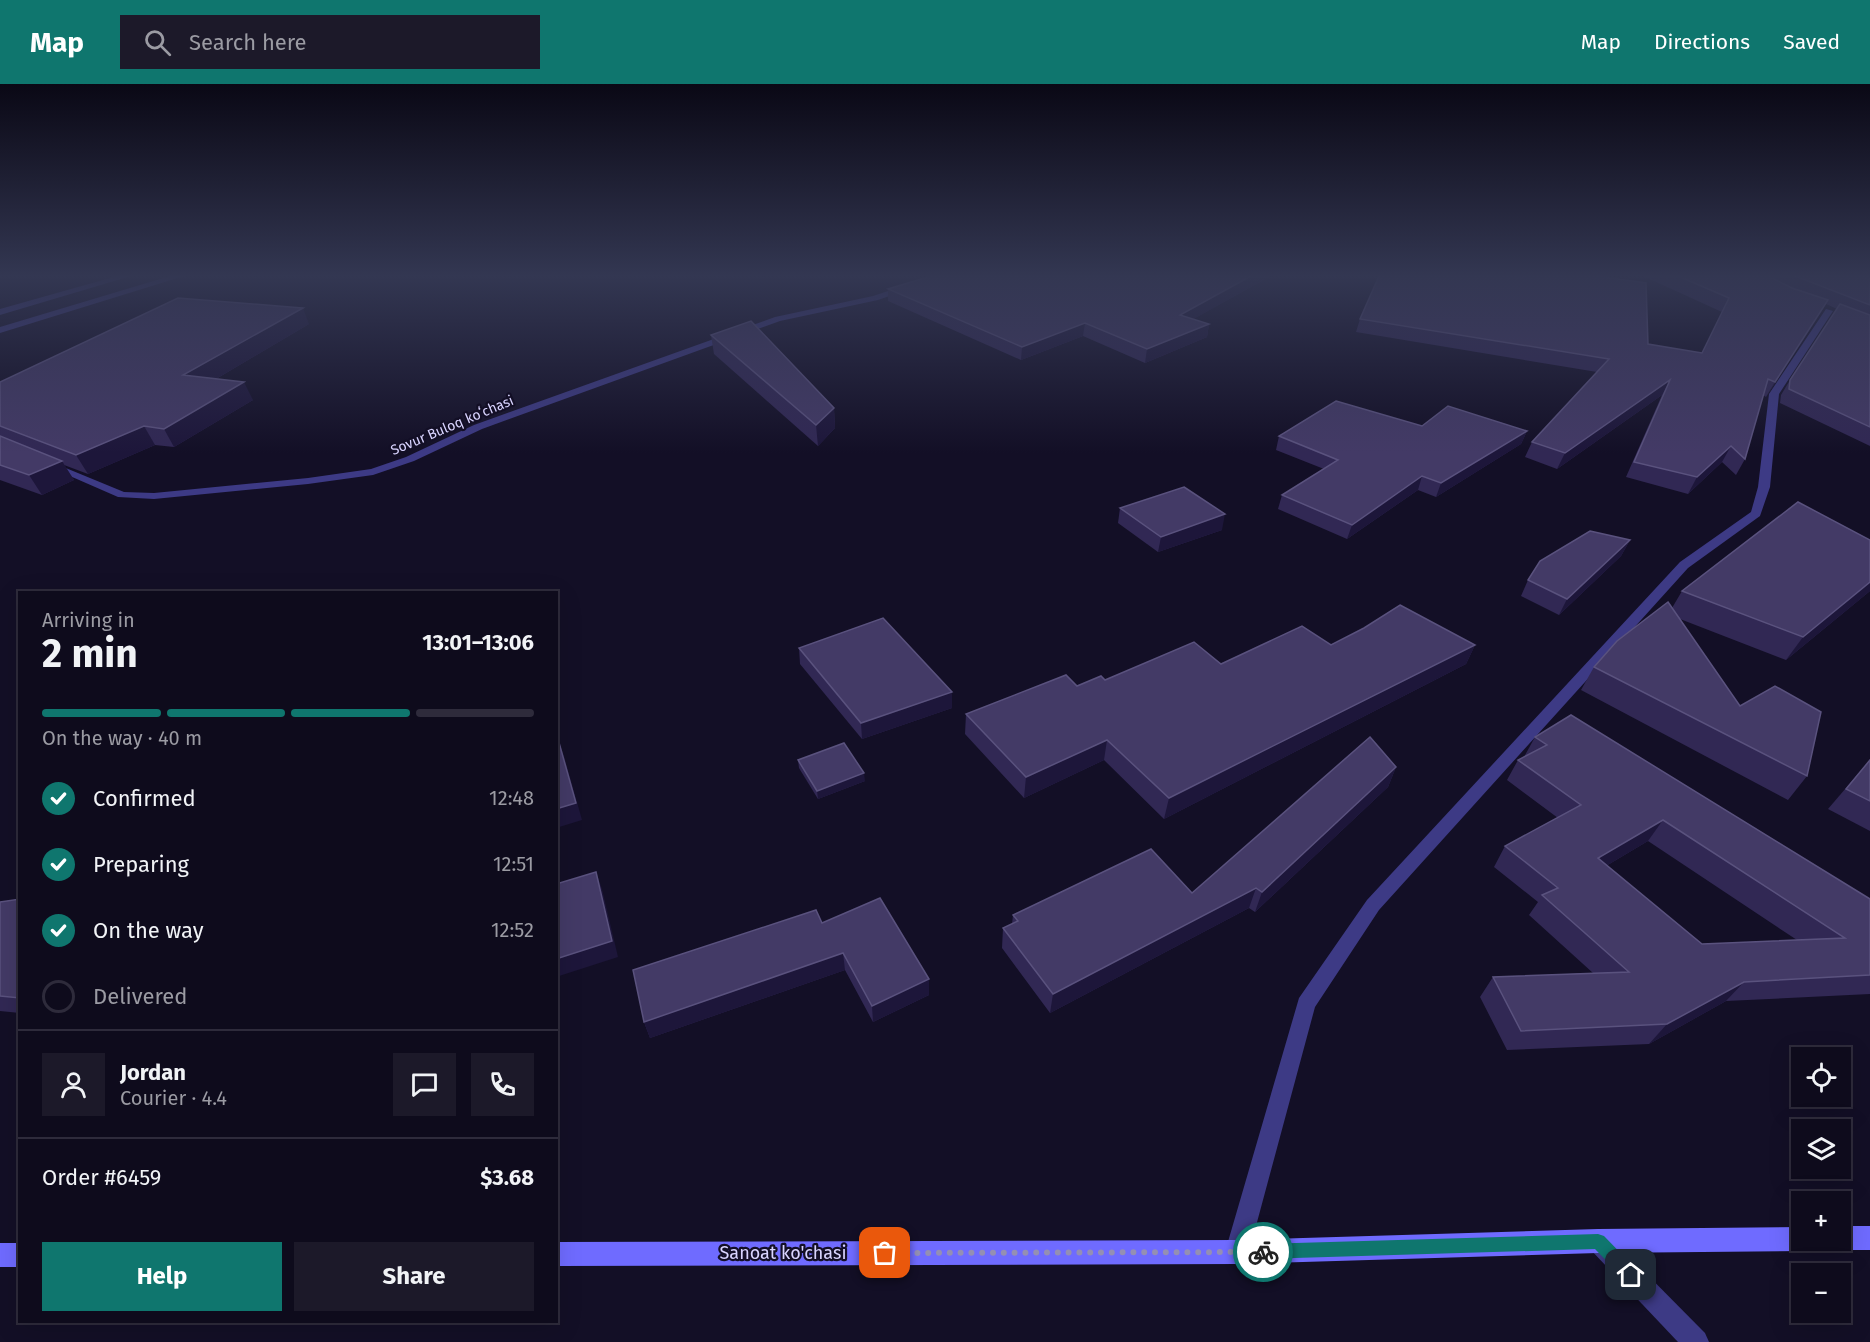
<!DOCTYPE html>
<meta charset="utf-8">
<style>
:root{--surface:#0e0b1c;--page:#1c1929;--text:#f1f3f6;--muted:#9b9ba3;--line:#2e2b3b;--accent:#0f766e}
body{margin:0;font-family:"Fira Sans",sans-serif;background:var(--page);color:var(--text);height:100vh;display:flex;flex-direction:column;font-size:22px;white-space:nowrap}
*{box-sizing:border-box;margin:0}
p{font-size:20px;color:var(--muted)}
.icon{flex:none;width:33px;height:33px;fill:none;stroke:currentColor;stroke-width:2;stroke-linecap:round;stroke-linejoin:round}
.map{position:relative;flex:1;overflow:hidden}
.sheet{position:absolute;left:18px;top:507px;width:540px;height:732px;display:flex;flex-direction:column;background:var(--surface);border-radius:0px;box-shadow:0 6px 24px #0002,0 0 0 2px var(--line)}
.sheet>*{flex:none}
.fabs{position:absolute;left:1791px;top:963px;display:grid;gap:12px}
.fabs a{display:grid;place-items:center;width:60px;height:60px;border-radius:0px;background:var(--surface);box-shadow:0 6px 24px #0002,0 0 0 2px var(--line);font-size:30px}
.pin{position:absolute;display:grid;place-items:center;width:51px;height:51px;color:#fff;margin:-26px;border-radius:12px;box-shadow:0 3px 9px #0006}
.courier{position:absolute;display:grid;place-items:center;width:60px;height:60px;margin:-30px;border:4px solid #0f766e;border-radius:50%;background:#fff;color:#222;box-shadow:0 2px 8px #0007}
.headline em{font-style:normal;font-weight:700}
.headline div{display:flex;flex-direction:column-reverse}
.headline{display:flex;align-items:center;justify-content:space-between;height:102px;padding:0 24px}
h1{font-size:39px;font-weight:700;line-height:45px}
.bar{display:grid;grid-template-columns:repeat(4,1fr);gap:9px 6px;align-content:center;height:72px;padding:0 24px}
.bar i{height:8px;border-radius:4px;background:var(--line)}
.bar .selected{background:var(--accent)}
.bar p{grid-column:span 4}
.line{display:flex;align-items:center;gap:15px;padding:0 24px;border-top:2px solid var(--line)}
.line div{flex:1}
.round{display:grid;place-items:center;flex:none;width:63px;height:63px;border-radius:0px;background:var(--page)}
ol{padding:0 24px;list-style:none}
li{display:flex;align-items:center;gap:18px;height:66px}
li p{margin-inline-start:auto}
li .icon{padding:6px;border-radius:50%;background:var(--accent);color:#fff;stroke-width:4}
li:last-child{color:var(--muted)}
li i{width:33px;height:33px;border:3px solid var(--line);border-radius:50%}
.button{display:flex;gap:12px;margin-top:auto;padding:12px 24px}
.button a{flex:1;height:69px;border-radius:0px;background:var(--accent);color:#fff;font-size:24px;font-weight:700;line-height:69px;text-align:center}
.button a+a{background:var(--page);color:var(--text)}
header{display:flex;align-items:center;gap:36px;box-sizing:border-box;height:84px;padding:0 30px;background:var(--accent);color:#fff}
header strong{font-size:28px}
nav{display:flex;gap:33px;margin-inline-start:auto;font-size:21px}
.search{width:420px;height:54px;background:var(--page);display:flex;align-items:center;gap:15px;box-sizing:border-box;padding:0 21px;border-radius:0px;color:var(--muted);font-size:22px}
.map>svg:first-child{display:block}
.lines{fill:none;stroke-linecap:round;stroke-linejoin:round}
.street{fill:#3d3a85;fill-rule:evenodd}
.secondary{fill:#6f6bff;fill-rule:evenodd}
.wall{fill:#312854;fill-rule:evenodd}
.shaded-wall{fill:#1d163a}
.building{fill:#433a66;stroke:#5a527e;stroke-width:1.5;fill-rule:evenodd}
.route{fill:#0f766e}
.done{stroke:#948fb3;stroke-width:6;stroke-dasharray:0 10.8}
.labels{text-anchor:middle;stroke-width:4.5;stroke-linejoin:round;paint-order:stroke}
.far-street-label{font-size:14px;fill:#d9d4ff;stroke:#130f26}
.near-street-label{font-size:18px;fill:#d9d4ff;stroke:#130f26}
</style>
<header>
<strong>Map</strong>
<div class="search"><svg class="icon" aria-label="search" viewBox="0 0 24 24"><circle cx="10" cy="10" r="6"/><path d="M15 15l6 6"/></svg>Search here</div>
<nav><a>Map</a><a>Directions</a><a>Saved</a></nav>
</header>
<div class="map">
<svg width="1870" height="1258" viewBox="0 0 1870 1258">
<rect width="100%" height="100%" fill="#130f26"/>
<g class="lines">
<!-- street -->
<g class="street">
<path d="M117 192H131L0 231V225Z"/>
<path d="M170 192H184L0 249V243Z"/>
<path d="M933 192H946L878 216 780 237 482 345 414 377 373 391 308 400 154 415 118 413 47 382 52 379 56 380 124 408 154 409 308 394 371 385 406 373 474 341 775 233 873 212Z"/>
<path d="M1826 225 1833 227 1779 310 1770 403 1760 432 1688 484 1379 826 1315 923 1249 1168 1245 1176 1237 1180 1229 1176 1225 1168 1299 914 1367 816 1680 478 1751 428 1758 403 1769 310Z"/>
<path d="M1598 1145 1606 1149 1705 1249 1709 1258H1678L1590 1165 1586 1157 1590 1149Z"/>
</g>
<!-- secondary -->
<g class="secondary">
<path d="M1840 1142H1870V1166H1840L1832 1162 1829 1156H1840Z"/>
<path d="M1802 1143V1156H1813L1810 1163 1802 1167 1598 1169 1237 1180 556 1182V1158L1237 1156 1598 1145Z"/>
<rect x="0" y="1159" width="20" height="24"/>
</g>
</g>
<!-- wall -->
<g class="wall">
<path d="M1522 192H1597L1648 260 1702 269 1722 228 1643 192H1870V362L1780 319 1781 311 1790 296 1837 225 1826 220 1766 313 1763 311 1745 375 1736 391 1722 378 1688 410 1626 393 1662 311 1557 385 1525 373 1532 358 1597 288 1356 248 1360 235 1521 194Z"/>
<path d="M1269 193 1193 235 1209 240 1207 253 1145 279 1083 252 1021 276 888 217V205Z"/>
<path d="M309 240 216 295 253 316 174 363 155 361 88 390 64 381 74 396 42 411 0 396V298Z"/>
<path d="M711 251 834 324 835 344 818 362 714 270Z"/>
<path d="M1422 342 1527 347 1521 360 1436 413 1418 406 1347 455 1278 425 1282 411 1324 385 1276 366 1279 352Z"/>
<path d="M1120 424 1222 446 1158 468 1118 439Z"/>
<path d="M1630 456 1621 472 1559 531 1521 512 1528 496Z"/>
<path d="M1870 456V507L1786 576 1680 535 1740 622 1807 692 1788 716 1581 606 1594 583 1672 524 1682 507Z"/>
<path d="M1331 561H1475L1466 580 1164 735 1104 676 1024 714 965 650 966 630 1077 602 1105 596 1221 580Z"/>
<path d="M799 564 952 608V624L862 655 800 580Z"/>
<path d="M1535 653 1870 815V910L1726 917 1649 960 1507 966 1480 913 1493 893 1593 889 1529 831 1538 818 1494 783 1505 762 1558 734 1507 696 1518 676 1524 673ZM1648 757 1797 856 1702 860 1606 782Z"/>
<path d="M798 676 865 697 818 715 799 684Z"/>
<path d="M1870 676V747L1828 725Z"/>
<path d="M1396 683 1388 703 1255 828 1249 824 1050 929 1002 864 1003 844 1012 840 1013 831 1192 809Z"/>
<path d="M20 815V929L0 927V818Z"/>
<path d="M822 839 929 911 873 938 845 886 650 954 644 938Z"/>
</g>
<!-- shaded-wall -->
<g class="shaded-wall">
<path d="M1251 192H1270L1178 244 1180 231Z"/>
<path d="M1828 216 1821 229 1766 313 1775 298Z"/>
<path d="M303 224 309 240 192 309 183 291Z"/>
<path d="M1085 239 1083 252 1021 276 1022 263Z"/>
<path d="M1209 240 1207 253 1145 279 1147 265Z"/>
<path d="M1670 296 1662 311 1557 385 1565 369Z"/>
<path d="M244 298 253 316 174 363 164 345Z"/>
<path d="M834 324 835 344 818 362 816 341Z"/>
<path d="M144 342 155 361 88 390 76 371Z"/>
<path d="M1527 347 1521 360 1436 413 1441 399Z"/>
<path d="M1731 362 1722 378 1688 410 1697 393Z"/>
<path d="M62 377 74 396 42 411 29 391Z"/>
<path d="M1422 392 1418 406 1347 455 1352 441Z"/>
<path d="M1225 430 1222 446 1158 468 1161 453Z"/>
<path d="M1630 456 1621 472 1559 531 1567 515Z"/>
<path d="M1870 498V507L1786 576 1803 553Z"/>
<path d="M1475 561 1466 580 1164 735 1169 714Z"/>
<path d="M952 608V624L862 655 861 639Z"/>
<path d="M558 655 564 672 582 736 556 744Z"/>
<path d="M1107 656 1104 676 1024 714 1026 693Z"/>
<path d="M1396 683 1388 703 1255 828 1262 808Z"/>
<path d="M864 689 865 697 818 715 817 707Z"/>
<path d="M1663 736 1648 757 1584 795 1598 774Z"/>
<path d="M596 788 602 805 618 873 556 893V875Z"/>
<path d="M1256 804 1249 824 1050 929 1053 910Z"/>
<path d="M843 869 845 886 650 954 644 938Z"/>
<path d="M929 895V911L873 938 872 922Z"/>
<path d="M1744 898 1726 917 1649 960 1667 940Z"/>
</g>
<!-- building -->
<g class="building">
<path d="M931 192H1251L1180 231 1209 240 1147 265 1085 239 1022 263 888 205Z"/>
<path d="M1379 192H1514L1523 194 1524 192H1597L1646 199 1648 260 1702 269 1729 214 1678 192H1768L1792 204 1828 216 1775 298 1768 295 1745 375 1731 362 1697 393 1634 378 1670 296 1565 369 1532 358 1609 275 1360 235Z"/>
<path d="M1795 192H1870V221Z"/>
<path d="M178 214 303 224 183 291 244 298 164 345 144 342 76 371 0 342V298Z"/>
<path d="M1840 220 1870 231V343L1789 305 1790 296Z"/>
<path d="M751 237 834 324 816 341 711 251Z"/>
<path d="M1336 317 1422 342 1448 322 1527 347 1441 399 1422 392 1352 441 1282 411 1338 376 1279 352Z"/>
<path d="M0 352 62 377 29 391 0 381Z"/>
<path d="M1184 403 1225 430 1161 453 1120 424Z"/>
<path d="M1798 418 1870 456V498L1803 553 1682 507Z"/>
<path d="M1590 447 1630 456 1567 515 1528 496 1540 477Z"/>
<path d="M1668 518 1740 622 1775 602 1821 628 1807 692 1594 583 1617 557Z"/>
<path d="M1400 521 1475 561 1169 714 1107 656 1026 693 966 630 1066 591 1077 602 1101 592 1105 596 1194 558 1221 580 1302 542 1331 561 1364 544Z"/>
<path d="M883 534 952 608 861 639 799 564Z"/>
<path d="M1571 631 1870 815V891L1744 898 1667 940 1521 947 1493 893 1629 888 1542 811 1558 804 1505 762 1581 721 1518 676 1547 661 1535 653ZM1663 736 1845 854 1702 860 1598 774Z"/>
<path d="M1370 653 1396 683 1262 808 1256 804 1053 910 1003 844 1018 837 1013 831 1151 765 1192 809Z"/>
<path d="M558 655 576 719 556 725V656Z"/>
<path d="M844 659 864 689 817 707 798 676Z"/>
<path d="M1870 676V717L1846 705Z"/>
<path d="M596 788 612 857 556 875V800Z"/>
<path d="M880 814 929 895 872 922 843 869 644 938 633 886 816 826 822 839Z"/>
<path d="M20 815V914L0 912V818Z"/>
</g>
<!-- sky -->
<linearGradient id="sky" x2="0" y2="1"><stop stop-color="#0a0815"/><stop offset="0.52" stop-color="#333752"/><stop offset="1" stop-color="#333752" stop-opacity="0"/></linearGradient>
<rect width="1870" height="369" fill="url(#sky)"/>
<!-- route -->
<path class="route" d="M1598 1150 1604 1152 1636 1185 1639 1191 1636 1196 1631 1199 1625 1196 1595 1165 1263 1175 1257 1173 1255 1168 1257 1162 1263 1160Z"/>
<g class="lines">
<!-- done -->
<path class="done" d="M885 1169 1263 1168"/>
</g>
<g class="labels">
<!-- far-street labels -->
<g class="far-street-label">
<text transform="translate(452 341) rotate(-23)" y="5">Sovur Buloq koʻchasi</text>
</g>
<!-- near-street labels -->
<g class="near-street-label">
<text x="783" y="1175">Sanoat ko'chasi</text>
</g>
</g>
</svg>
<div class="fabs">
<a><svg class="icon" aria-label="locate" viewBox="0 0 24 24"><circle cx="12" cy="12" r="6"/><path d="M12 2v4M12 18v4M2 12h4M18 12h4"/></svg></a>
<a><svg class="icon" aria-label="layers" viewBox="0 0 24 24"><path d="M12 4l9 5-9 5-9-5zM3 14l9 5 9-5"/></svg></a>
<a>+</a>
<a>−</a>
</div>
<div class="pin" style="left:885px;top:1169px;background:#ea580c"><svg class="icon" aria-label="bag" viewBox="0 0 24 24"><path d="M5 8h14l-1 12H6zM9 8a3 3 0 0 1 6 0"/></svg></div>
<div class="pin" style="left:1631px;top:1191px;background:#1f2937"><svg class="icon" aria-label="home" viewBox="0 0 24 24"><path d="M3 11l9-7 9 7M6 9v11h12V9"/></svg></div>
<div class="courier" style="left:1263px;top:1168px"><svg class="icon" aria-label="bike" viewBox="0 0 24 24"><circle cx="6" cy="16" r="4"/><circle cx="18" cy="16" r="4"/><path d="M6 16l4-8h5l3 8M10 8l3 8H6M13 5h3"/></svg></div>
<section class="sheet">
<div class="headline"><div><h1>2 min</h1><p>Arriving in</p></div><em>13:01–13:06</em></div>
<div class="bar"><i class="selected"></i><i class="selected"></i><i class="selected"></i><i></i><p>On the way · 40 m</p></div>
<ol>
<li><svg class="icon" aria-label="check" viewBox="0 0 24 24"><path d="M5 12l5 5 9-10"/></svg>Confirmed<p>12:48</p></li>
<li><svg class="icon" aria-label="check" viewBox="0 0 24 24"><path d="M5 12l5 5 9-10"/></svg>Preparing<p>12:51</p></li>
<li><svg class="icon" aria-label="check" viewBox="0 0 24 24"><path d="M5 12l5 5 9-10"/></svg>On the way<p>12:52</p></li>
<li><i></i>Delivered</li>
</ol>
<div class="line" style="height:108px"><a class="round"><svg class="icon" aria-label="person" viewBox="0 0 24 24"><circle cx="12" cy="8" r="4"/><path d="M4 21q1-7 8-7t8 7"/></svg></a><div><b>Jordan</b><p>Courier · 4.4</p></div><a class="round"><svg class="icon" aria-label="chat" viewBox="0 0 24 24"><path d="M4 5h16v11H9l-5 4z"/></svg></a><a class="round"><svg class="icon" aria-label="phone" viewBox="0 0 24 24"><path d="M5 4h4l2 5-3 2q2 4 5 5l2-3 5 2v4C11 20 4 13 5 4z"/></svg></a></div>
<div class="line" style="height:78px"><div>Order #6459</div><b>$3.68</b></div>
<div class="button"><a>Help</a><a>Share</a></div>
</section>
</div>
